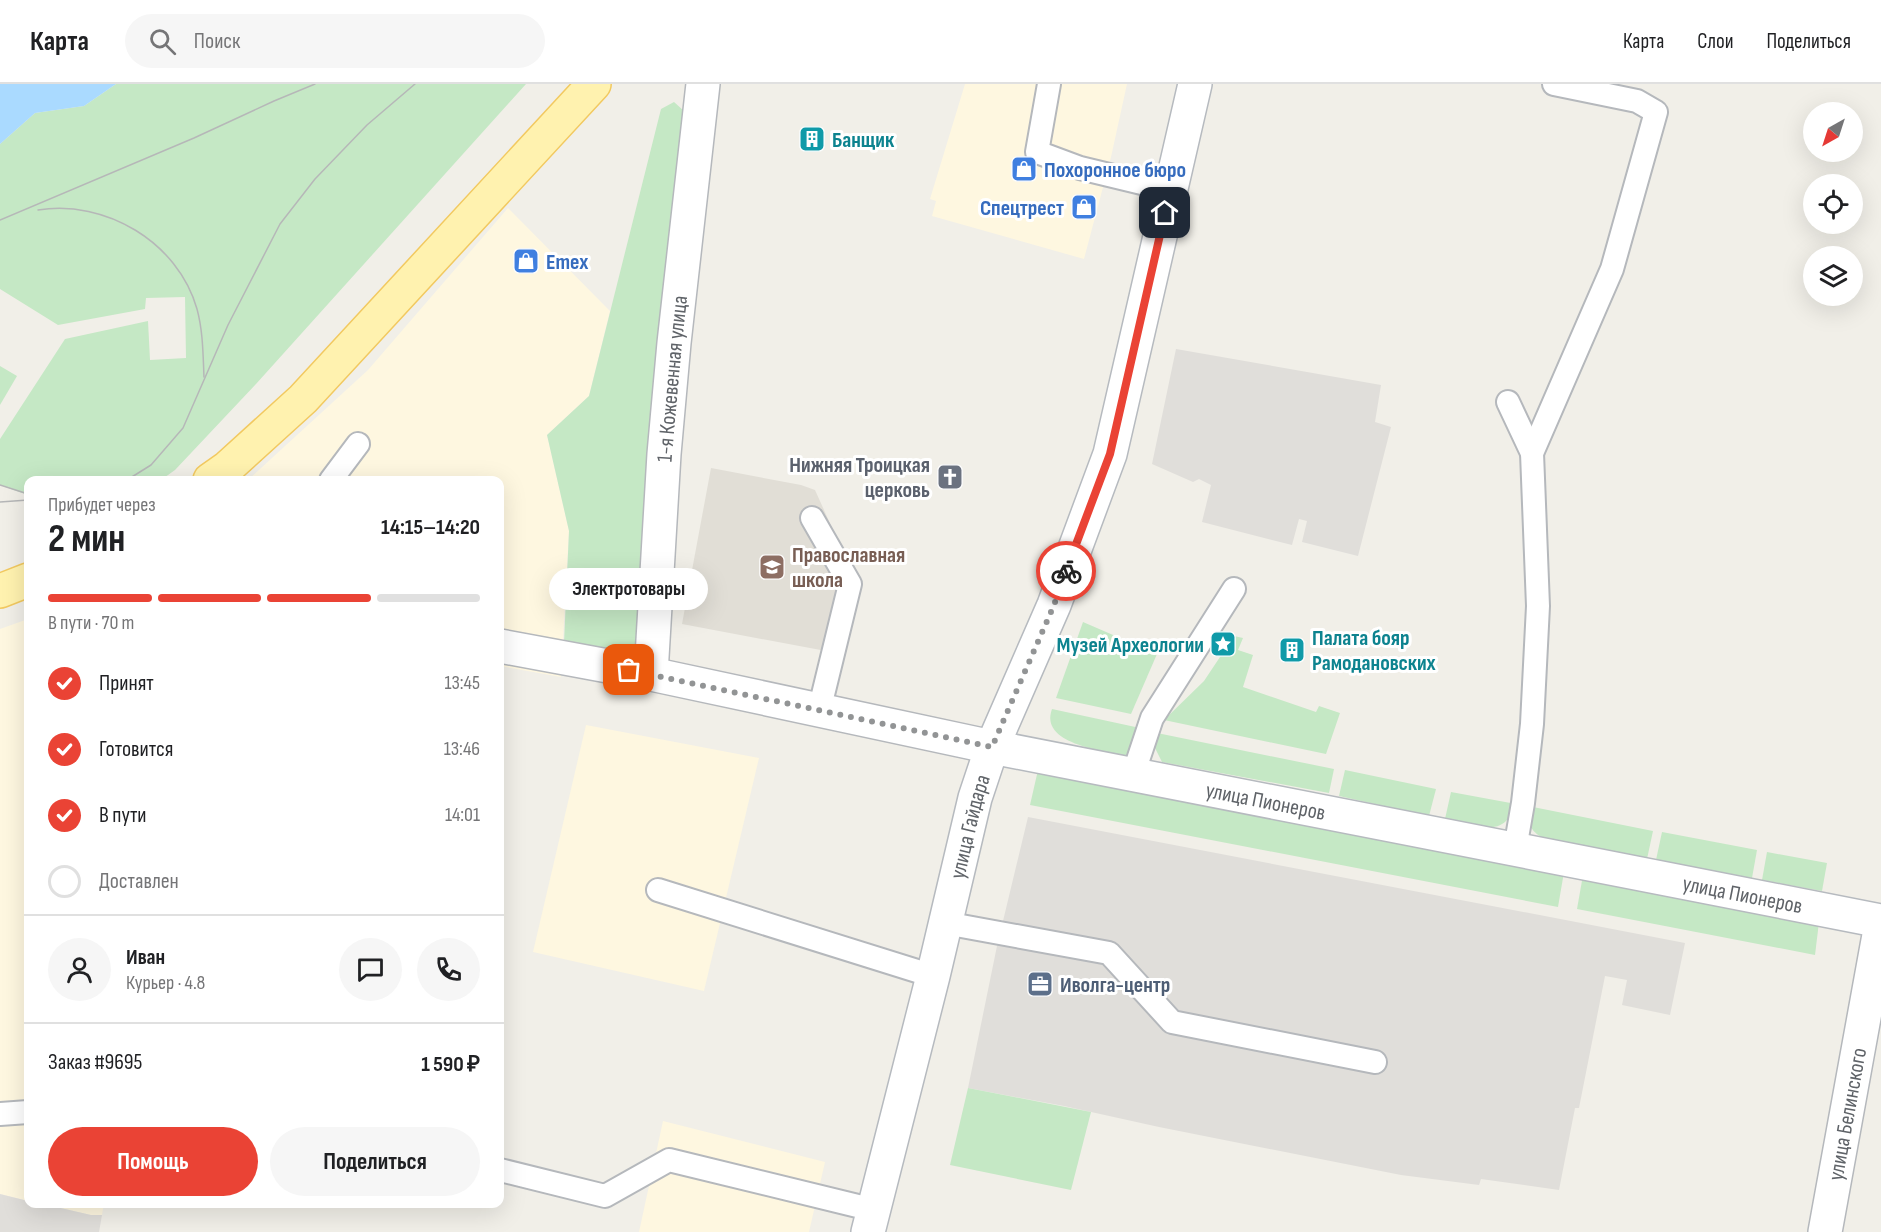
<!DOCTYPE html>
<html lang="ru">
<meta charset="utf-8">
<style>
:root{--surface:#fff;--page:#f6f6f6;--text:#202124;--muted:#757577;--line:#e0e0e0;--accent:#ea4335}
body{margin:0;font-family:"Sofia Sans Condensed",sans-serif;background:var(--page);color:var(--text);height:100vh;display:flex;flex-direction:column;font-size:22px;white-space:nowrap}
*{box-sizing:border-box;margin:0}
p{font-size:20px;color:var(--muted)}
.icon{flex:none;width:33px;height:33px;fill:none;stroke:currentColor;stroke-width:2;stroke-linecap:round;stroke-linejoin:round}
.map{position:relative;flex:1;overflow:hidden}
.side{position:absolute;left:24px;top:392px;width:480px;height:732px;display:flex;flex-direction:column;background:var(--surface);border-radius:12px;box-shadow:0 6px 24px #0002}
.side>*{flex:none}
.needle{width:39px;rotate:219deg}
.tools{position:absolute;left:1803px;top:18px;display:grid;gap:12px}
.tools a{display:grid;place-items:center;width:60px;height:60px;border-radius:50%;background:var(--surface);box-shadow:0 6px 24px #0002;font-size:30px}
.pin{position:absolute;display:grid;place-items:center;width:51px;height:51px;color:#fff;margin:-26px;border-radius:12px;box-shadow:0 3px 9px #0006}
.courier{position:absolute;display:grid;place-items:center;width:60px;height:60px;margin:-30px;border:4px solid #ea4335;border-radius:50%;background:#fff;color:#222;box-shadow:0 2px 8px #0007}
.bubble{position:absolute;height:42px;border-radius:21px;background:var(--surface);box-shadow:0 6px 24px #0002;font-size:20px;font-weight:700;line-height:42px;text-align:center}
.head em{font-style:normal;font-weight:700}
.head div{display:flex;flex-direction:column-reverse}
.head{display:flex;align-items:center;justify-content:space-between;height:102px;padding:0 24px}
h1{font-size:39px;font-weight:700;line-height:45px}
.bar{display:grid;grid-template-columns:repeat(4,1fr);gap:9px 6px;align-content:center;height:72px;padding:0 24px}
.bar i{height:8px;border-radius:4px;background:var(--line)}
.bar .active{background:var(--accent)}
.bar p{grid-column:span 4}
.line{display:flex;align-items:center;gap:15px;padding:0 24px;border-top:2px solid var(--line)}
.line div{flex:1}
.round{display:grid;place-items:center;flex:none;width:63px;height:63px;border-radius:32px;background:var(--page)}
ol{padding:0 24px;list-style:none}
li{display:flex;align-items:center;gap:18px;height:66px}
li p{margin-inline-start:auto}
li .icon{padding:6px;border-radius:50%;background:var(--accent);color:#fff;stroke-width:4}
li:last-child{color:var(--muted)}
li i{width:33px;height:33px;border:3px solid var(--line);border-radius:50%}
.button{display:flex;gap:12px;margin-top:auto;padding:12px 24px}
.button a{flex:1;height:69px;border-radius:36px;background:var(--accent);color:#fff;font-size:24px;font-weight:700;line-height:69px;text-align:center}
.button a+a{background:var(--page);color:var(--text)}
header{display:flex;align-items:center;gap:36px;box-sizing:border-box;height:84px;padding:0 30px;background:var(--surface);border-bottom:2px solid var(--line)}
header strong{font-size:28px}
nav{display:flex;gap:33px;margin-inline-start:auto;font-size:21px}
.search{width:420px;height:54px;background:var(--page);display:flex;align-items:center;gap:15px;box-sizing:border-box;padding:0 21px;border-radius:33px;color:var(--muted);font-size:22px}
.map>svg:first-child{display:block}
.commercial{fill:#fef7e0}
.industrial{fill:#e0deda}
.education{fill:#e1ded6}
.green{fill:#c5e8c5}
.water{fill:#aadaff}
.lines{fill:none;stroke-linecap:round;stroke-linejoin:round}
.lane-casing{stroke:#b5b8bc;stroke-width:26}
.street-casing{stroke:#b5b8bc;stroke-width:36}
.secondary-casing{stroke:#b6babf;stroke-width:36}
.primary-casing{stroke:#f2c960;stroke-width:36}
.lane{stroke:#fff;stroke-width:22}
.street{stroke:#fff;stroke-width:33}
.secondary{stroke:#fff;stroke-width:33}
.primary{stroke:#fff2af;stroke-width:33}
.tram{stroke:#b6b7b8;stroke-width:1.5}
.done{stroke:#929495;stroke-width:6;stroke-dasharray:0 10.8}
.route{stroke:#ea4335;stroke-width:8}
.labels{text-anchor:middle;stroke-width:6;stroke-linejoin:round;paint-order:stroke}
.culture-label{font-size:22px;font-weight:bold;fill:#0d838f;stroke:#fff;text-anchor:start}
.shop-label{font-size:22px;font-weight:bold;fill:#366cbe;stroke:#fff;text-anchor:start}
.street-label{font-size:22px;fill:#5f6368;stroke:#fff}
.worship-label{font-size:22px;font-weight:bold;fill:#5b616d;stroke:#fff;text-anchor:end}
.education-label{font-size:22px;font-weight:bold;fill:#785e54;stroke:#fff;text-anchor:start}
.service-label{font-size:22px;font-weight:bold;fill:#4e5e75;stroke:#fff;text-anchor:start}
</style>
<header>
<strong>Карта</strong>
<div class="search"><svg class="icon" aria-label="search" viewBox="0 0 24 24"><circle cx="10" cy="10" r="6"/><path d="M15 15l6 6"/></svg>Поиск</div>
<nav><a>Карта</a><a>Слои</a><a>Поделиться</a></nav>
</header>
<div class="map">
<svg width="1881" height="1148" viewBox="0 0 1881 1148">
<rect width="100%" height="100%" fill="#f1efe8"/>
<!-- commercial -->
<g class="commercial">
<path d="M965 0H1127L1111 73 1084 175 932 132 936 117 930 115Z"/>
<path d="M508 124 610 227 589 312 547 351 569 447 561 593 500 582V396H248L368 286Z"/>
<path d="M28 535V1117L0 1110V545Z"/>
<path d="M586 641 759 674 704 907 533 868Z"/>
<path d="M663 1037 825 1078 809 1148H639Z"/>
<path d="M39 1119H104L102 1131H91Z"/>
</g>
<!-- industrial -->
<g class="industrial">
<path d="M1176 265 1381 301 1375 338 1391 343 1358 472 1302 458 1307 437 1299 435 1292 461 1202 438 1211 401 1199 395 1193 398 1152 380Z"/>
<path d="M1028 733 1685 859 1670 931 1622 921 1627 896 1605 892 1579 1024H1575L1559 1106 1481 1095 1479 1101 1401 1091 1159 1043 1064 1022 968 1004 997 862Z"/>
<path d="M0 1110 28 1117V1119H39L91 1131H102L99 1148H0Z"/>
</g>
<!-- education -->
<path class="education" d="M711 384 801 401 815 406 842 466 861 501 842 570 682 540Z"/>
<!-- green -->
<g class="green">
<path d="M116 0H526L256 300 175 386 161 396H28V410H25L0 401V355L65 255 148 237 150 276 186 274 185 213 146 214 145 225 58 241 0 205V60L35 29 84 22Z"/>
<path d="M674 18 684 27 639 577 564 559 569 447 547 351 589 312 661 25Z"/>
<path d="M0 282 17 292 0 321Z"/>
<path d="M1083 538 1157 570 1131 630 1056 614Z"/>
<path d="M1234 552 1243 554 1238 566 1253 571 1243 603 1316 628 1319 622 1340 629 1326 670 1164 636 1204 597Z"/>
<path d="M1052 625 1140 644 1135 659 1125 672C1102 666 1039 660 1052 625Z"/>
<path d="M1157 649 1334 685 1329 709 1162 678 1154 662Z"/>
<path d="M1038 686 1564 788 1558 823 1030 721Z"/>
<path d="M1345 686 1436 705 1429 732 1339 712Z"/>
<path d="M1451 708 1516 720C1513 726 1510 733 1506 737 1492 751 1462 739 1445 735Z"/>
<path d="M1528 722 1653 747 1647 775 1545 755C1528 746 1529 740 1528 722Z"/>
<path d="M1662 748 1757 766 1752 794 1656 776Z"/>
<path d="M1767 768 1827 779 1822 807 1762 796Z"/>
<path d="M1583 791 1819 838 1815 871 1577 825Z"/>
<path d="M968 1004 1091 1028 1071 1106 950 1081Z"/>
</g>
<!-- water -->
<path class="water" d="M0 0H116L84 22 35 29 0 60Z"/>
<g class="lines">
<!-- lane casing -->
<g class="lane-casing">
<g id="lane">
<path d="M1049 0 1037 68 1080 84 1171 106"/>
<path d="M1508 318 1532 369 1538 522 1532 640 1523 719 1515 765"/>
<path d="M1532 369 1612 185 1656 28 1637 17 1554 0"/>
<path d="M331 396 358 360"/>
<path d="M812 434 850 500 819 627"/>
<path d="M1133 691 1152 634 1234 505"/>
<path d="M658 806 933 892"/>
<path d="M945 839 1109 869 1172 938 1375 978"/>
<path d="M0 1030 28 1028"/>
<path d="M500 1086 605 1112 669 1076 874 1126"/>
</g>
</g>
<!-- street casing -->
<g class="street-casing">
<g id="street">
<path d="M500 562 651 590 992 663"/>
<path id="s1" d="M651 590 664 370 674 259 703 0"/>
<path id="s2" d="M1825 1148 1881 840"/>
</g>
</g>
<!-- secondary casing -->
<g class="secondary-casing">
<g id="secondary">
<path id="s3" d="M992 663 1881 837"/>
<path id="s4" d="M868 1148 933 892 975 714 992 663 1054 521 1110 370 1195 0"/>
</g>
</g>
<!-- primary casing -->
<g class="primary-casing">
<g id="primary">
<path d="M210 396 227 384 303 315 594 0"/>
<path d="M0 507 28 496"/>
</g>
</g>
<!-- lane -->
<use href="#lane" class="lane"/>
<!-- street -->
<use href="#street" class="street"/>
<!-- secondary -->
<use href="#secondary" class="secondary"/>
<!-- primary -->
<use href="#primary" class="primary"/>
<!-- tram -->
<g class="tram">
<path d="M38 126C105 115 178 158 197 225 203 247 203 270 204 293"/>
<path d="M0 136 194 54 274 17 315 0"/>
<path d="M127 396 151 381 183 344 228 241 280 140 315 95 367 41 415 0"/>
<path d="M0 401 28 410"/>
<path d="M0 418 28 416"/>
</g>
</g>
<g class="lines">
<!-- done -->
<path class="done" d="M629 586 992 663 1054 521 1066 487"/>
<!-- route -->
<path class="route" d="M1066 487 1110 370 1165 129"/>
</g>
<!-- icons -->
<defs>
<g id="building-square" transform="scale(1.35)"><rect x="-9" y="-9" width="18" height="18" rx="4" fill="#0f9aa8" stroke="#fff"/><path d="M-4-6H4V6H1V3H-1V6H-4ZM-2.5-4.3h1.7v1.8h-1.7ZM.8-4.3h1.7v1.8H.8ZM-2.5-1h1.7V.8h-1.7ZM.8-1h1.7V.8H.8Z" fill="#fff"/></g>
<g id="shop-square" transform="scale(1.35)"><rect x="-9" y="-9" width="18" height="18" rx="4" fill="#3f7fe0" stroke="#fff"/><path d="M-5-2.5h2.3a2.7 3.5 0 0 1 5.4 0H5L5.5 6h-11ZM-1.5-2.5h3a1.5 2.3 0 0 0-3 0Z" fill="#fff"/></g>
<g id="church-square" transform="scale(1.35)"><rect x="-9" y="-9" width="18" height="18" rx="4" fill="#6b7280" stroke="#fff"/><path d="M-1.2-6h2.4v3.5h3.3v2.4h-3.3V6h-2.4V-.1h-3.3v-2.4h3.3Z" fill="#fff"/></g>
<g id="school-square" transform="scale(1.35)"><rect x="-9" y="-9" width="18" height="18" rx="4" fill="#8d6e63" stroke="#fff"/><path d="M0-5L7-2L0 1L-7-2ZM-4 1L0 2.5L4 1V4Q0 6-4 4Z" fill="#fff"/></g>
<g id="sight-square" transform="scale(1.35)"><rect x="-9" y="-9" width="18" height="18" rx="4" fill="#0f9aa8" stroke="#fff"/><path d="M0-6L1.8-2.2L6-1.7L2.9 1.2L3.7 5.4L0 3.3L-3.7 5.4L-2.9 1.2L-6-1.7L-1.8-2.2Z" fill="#fff"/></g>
<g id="office-square" transform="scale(1.35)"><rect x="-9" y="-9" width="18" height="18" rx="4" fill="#5c6f8a" stroke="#fff"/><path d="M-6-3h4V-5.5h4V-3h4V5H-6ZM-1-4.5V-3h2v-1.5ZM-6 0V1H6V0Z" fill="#fff"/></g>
</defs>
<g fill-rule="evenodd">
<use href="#building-square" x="812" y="55"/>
<use href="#shop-square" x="1024" y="85"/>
<use href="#shop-square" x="1084" y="123"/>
<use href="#shop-square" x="526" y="177"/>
<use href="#church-square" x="950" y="393"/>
<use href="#school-square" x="772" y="483"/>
<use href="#sight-square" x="1223" y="560"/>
<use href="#building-square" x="1292" y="566"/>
<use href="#office-square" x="1040" y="900"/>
</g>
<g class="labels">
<!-- culture labels -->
<g class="culture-label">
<text x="832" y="63">Банщик</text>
<text x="1312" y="561">Палата бояр<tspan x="1312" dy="25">Рамодановских</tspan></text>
<text x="1204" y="568" text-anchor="end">Музей Археологии</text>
</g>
<!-- shop labels -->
<g class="shop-label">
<text x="1044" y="93">Похоронное бюро</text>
<text x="1064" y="131" text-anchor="end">Спецтрест</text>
<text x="546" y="185">Emex</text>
</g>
<!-- street labels -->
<g class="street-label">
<text dy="8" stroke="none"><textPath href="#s1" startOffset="296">1-я Кожевенная улица</textPath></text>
<text dy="8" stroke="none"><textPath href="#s3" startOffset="279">улица Пионеров</textPath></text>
<text dy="8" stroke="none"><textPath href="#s4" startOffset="418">улица Гайдара</textPath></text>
<text dy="8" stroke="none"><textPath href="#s3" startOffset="765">улица Пионеров</textPath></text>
<text dy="8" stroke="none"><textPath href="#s2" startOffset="120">улица Белинского</textPath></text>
</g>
<!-- worship labels -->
<g class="worship-label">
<text x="930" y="388">Нижняя Троицкая<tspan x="930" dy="25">церковь</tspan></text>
</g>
<!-- education labels -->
<g class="education-label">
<text x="792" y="478">Православная<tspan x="792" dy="25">школа</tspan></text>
</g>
<!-- service labels -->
<g class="service-label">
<text x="1060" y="908">Иволга-центр</text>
</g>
</g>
</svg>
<div class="tools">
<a><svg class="needle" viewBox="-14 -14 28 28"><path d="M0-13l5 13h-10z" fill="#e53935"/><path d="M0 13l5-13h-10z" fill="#757577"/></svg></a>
<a><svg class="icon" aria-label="locate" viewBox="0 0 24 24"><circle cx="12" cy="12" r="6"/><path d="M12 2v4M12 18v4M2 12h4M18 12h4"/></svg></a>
<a><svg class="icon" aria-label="layers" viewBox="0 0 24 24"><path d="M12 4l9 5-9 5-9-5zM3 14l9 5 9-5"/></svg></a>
</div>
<div class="pin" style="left:629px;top:586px;background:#ea580c"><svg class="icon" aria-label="bag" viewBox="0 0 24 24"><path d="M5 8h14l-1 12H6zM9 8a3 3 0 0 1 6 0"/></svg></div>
<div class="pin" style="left:1165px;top:129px;background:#1f2937"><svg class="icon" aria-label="home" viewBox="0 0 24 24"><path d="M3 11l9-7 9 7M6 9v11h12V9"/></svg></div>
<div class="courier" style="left:1066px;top:487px"><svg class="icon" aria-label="bike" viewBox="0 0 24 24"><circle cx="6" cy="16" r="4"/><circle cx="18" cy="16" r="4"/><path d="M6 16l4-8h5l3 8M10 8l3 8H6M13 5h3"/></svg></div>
<div class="bubble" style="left:549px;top:484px;width:159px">Электротовары</div>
<section class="side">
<div class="head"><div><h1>2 мин</h1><p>Прибудет через</p></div><em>14:15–14:20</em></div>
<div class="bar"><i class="active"></i><i class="active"></i><i class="active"></i><i></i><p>В пути · 70 m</p></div>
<ol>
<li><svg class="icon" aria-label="check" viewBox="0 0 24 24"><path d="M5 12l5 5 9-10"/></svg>Принят<p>13:45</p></li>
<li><svg class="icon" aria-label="check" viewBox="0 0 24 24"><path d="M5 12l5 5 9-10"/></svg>Готовится<p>13:46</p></li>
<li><svg class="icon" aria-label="check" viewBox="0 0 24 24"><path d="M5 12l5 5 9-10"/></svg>В пути<p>14:01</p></li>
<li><i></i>Доставлен</li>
</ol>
<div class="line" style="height:108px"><a class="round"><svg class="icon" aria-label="person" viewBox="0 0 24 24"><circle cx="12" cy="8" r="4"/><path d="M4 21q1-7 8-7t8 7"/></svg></a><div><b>Иван</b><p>Курьер · 4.8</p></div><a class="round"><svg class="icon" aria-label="chat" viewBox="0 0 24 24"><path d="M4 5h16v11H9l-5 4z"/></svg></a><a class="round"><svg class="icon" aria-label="phone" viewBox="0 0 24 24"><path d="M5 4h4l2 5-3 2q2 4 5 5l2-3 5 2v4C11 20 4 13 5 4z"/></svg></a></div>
<div class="line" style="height:78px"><div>Заказ #9695</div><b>1 590 ₽</b></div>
<div class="button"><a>Помощь</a><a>Поделиться</a></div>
</section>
</div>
